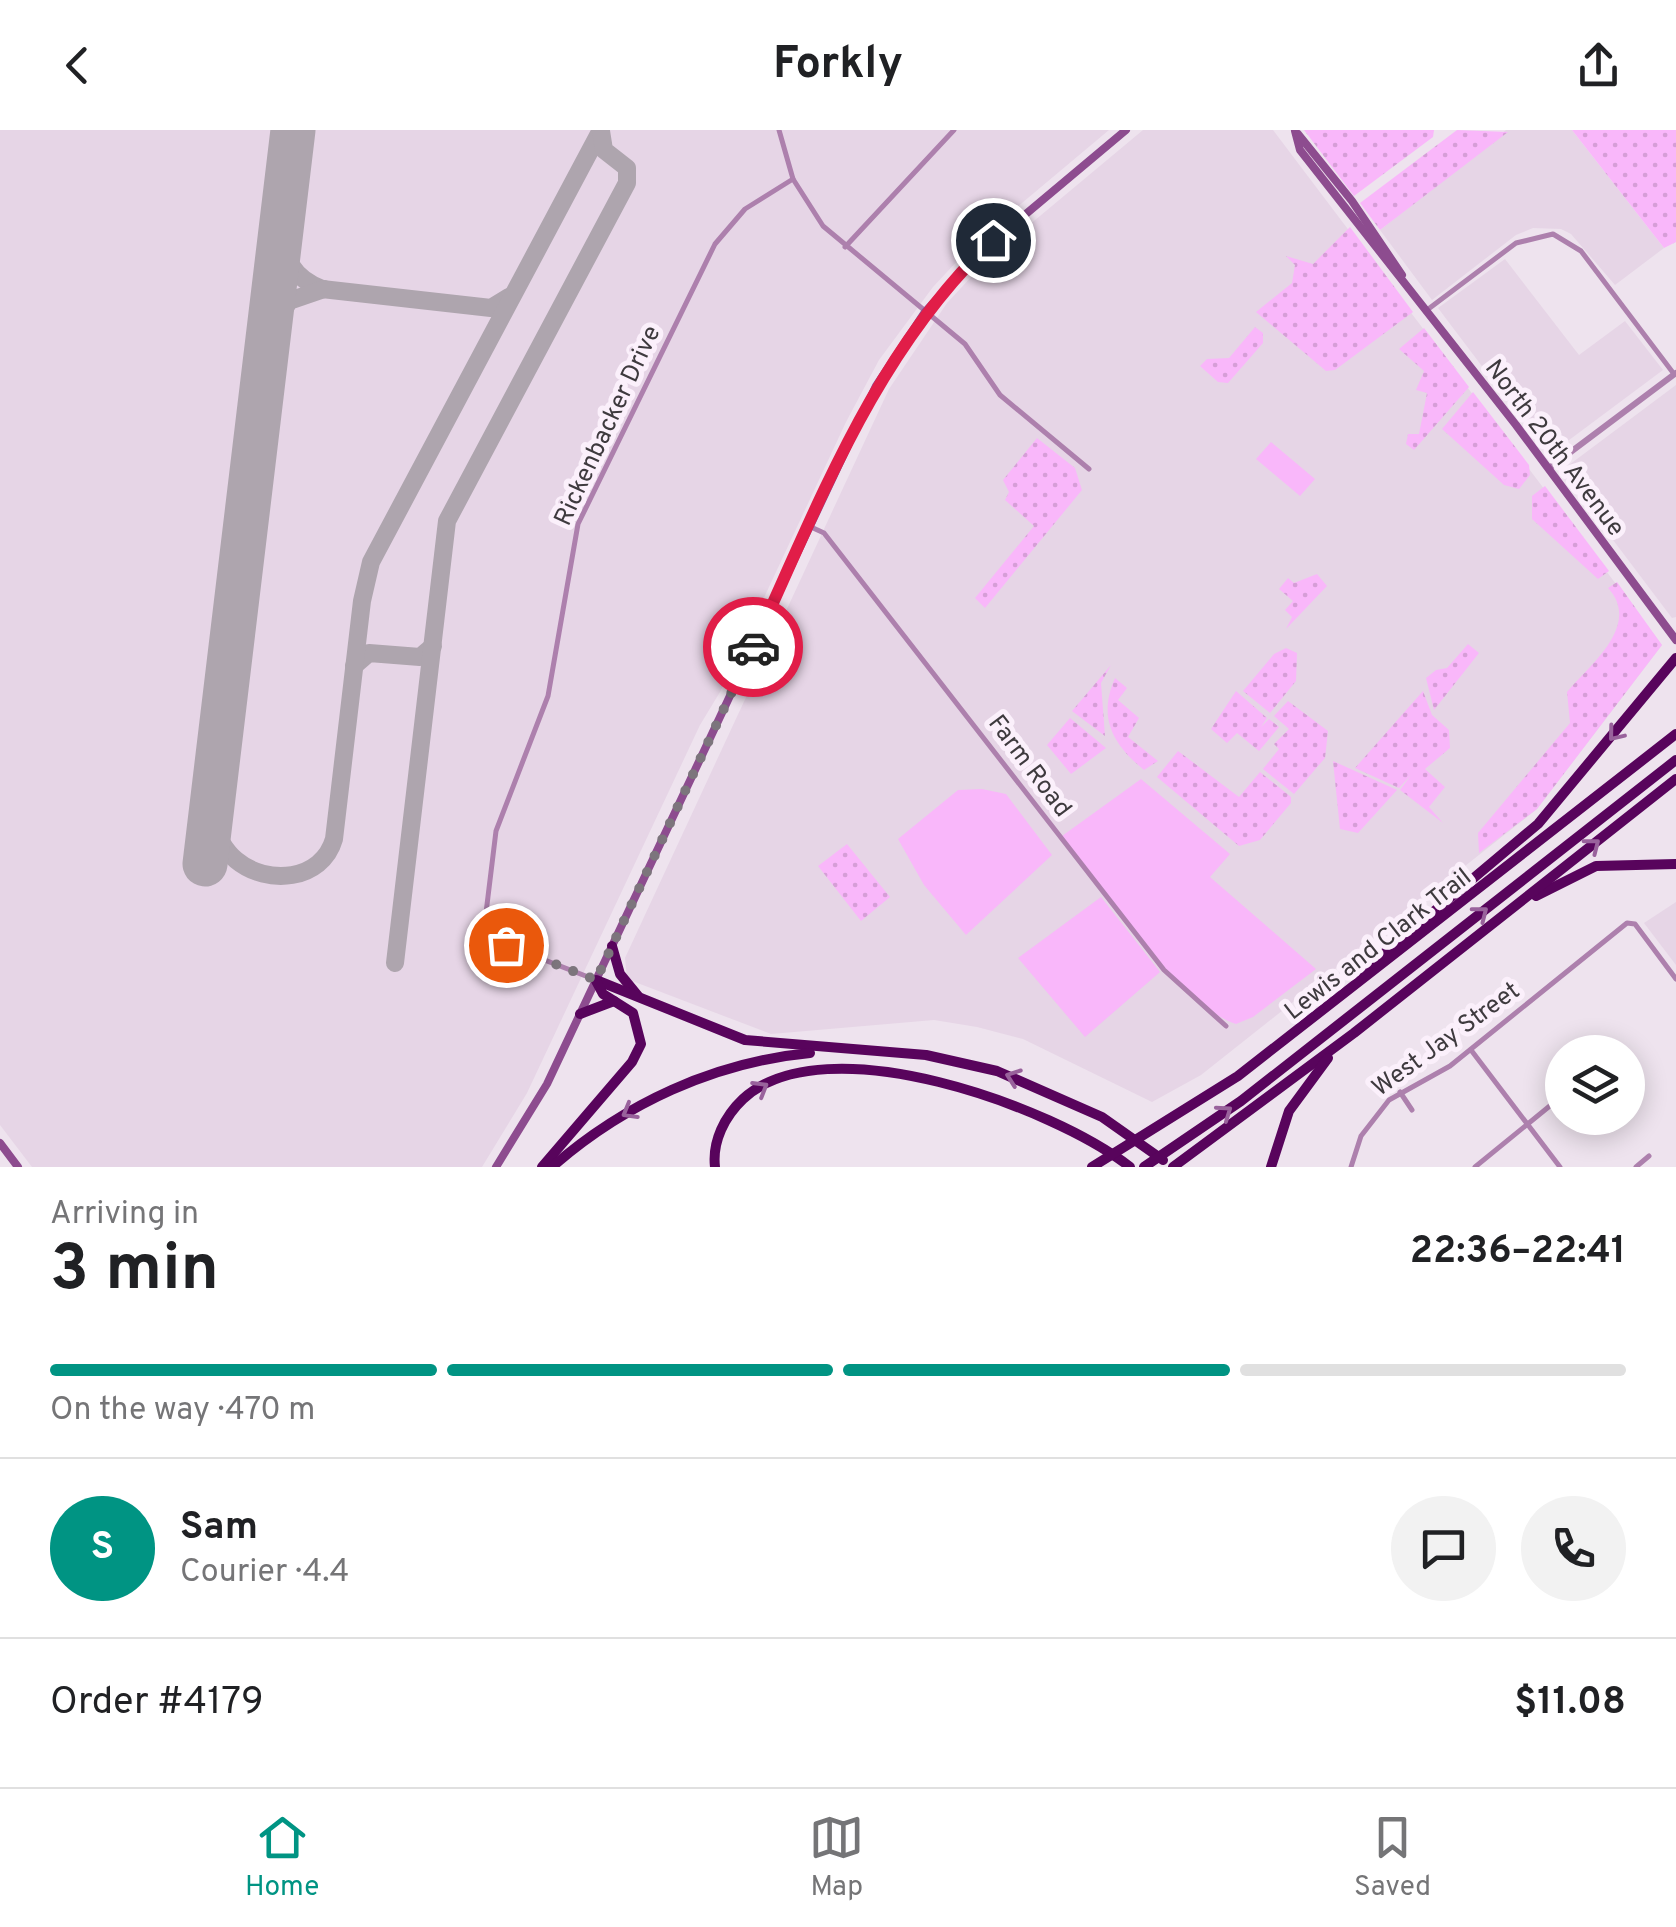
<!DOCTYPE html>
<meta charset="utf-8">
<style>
:root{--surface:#fff;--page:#f2f2f2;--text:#202124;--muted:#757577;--line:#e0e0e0;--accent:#009483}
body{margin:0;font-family:Overpass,sans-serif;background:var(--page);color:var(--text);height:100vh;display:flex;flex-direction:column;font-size:38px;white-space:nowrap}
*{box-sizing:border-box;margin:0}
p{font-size:32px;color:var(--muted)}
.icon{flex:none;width:55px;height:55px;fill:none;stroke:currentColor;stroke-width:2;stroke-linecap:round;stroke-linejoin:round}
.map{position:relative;height:1037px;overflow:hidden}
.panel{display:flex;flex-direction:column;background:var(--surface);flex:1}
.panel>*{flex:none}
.tools{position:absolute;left:1545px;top:905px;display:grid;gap:20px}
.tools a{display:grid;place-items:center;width:100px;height:100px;border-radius:50%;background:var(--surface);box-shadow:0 5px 25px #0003;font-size:50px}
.pin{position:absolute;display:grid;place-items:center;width:85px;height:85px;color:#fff;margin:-42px;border:5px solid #fff;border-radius:50%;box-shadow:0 2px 10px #0007}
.courier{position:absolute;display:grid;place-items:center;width:100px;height:100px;margin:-50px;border:8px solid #e11d48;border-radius:50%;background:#fff;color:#222;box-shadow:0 2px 12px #0007}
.headline em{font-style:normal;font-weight:700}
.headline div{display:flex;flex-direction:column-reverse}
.headline{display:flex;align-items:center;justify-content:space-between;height:170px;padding:0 50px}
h1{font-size:65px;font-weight:700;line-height:75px}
.bar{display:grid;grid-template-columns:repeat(4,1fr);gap:15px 10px;align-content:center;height:120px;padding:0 50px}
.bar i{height:12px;border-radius:8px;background:var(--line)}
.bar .selected{background:var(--accent)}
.bar p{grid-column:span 4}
.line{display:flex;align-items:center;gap:25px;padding:0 50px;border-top:2px solid var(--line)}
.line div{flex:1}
.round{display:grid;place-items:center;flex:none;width:105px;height:105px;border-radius:52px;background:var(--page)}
header{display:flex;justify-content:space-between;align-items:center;height:130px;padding:0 50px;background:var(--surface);font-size:45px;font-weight:700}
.tab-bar{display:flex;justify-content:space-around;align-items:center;height:140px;border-top:2px solid var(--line);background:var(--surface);font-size:28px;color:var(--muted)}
.tab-bar a{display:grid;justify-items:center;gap:5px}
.tab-bar .selected{color:var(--accent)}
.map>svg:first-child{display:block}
.built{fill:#e6d5e6}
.grass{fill:url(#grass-dots)}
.garden{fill:#f9b7fa}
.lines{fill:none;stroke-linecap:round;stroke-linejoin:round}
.taxiway{stroke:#aea5ae;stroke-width:18}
.runway{stroke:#aea5ae;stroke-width:45}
.minor{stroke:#ad80ad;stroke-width:5}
.tertiary{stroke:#ad80ad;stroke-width:6}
.secondary{stroke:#8d4c8f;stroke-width:8}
.motorway{stroke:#58045c;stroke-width:10}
.oneway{stroke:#99629c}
.done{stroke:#7c757c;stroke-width:10;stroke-dasharray:0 18}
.route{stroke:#e11d48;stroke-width:12}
.labels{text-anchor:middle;stroke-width:10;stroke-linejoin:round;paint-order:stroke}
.street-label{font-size:25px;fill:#3e3a3e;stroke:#fbf0fb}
</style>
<header><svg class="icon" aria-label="back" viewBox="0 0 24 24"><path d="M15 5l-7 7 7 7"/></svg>Forkly<svg class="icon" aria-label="share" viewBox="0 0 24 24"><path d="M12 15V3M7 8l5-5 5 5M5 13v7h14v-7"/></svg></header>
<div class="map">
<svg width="1676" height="1037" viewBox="0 0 1676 1037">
<defs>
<pattern id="grass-dots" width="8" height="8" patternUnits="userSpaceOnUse" patternTransform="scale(2.5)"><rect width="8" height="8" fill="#f9b7fa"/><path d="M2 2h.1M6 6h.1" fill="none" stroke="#d69ed7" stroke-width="1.8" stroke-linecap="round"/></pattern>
</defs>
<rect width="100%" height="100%" fill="#eee3ee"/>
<!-- built -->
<g class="built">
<path d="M0 0H1109L973 114 933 157 879 230 846 292 720 562 700 595 527 963 482 1037H32L0 995Z"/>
<path d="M1143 0H1273L1662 515 1537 679 1201 945 1152 972 1023 909 977 897 934 890 771 904 627 849 625 828 889 259 947 173 986 131Z"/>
<path d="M1506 0H1572L1664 118 1615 155 1571 104 1561 99 1533 98 1516 105 1432 170 1380 100Z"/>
<path d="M1505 129 1579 225 1625 191 1663 240 1549 325 1438 178Z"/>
<path d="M1676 255V487L1672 488 1561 341Z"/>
<path d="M1676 772V835L1644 793Z"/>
</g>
<!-- grass -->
<g class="grass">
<path d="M1304 0H1434L1433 7 1354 66Z"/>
<path d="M1457 0 1508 2 1380 100 1360 73Z"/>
<path d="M1572 0H1676V112L1664 118Z"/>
<path d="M1350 97 1413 182 1335 240 1326 241 1256 182 1292 153 1295 135 1286 126 1313 134Z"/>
<path d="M1255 197 1263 203V213L1228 253 1218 252 1200 236 1207 229 1229 228Z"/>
<path d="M1424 198 1469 257 1414 320 1406 314 1408 304H1419L1427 263 1416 260 1424 241 1399 219Z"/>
<path d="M1473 262 1529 335 1530 345 1519 359 1504 355 1442 299Z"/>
<path d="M1037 308 1075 338 1082 360 985 478 975 468 1034 396 1005 370 1009 362 1003 350Z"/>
<path d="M1545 356 1609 441 1598 449 1532 389V366Z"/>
<path d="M1317 444 1327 456 1286 499 1292 487 1285 480 1293 471 1279 459 1288 448 1294 453Z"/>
<path d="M1617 452 1662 515 1537 679 1479 723 1478 703 1570 593 1567 562C1590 535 1642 495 1608 458Z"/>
<path d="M1468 514 1479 523 1434 580 1426 548 1436 540 1447 538Z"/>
<path d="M1286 518 1297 523 1296 551 1270 583 1243 561 1274 524Z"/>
<path d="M1111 535 1101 553 1105 606 1072 581Z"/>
<path d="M1115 548 1127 558 1118 570 1139 588 1128 607 1158 631 1144 640C1114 615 1097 589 1115 548Z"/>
<path d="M1236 561 1267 588 1261 597 1269 589 1279 597 1259 621 1237 603 1227 613 1211 599Z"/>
<path d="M1423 561 1432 585 1449 600 1450 618 1425 639 1445 657 1429 677 1443 693 1400 660 1411 645 1399 658 1355 638Z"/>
<path d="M1288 571 1328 601 1325 628 1294 664 1263 639 1279 619 1274 614 1289 599 1274 586Z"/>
<path d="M1070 588 1106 618 1071 644 1047 615Z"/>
<path d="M1178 621 1239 667 1260 642 1291 667V673L1260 710 1239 716 1157 647Z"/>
<path d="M1333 631 1397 660 1358 703 1340 699Z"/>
<path d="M847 714 890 767 861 791 818 736Z"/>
</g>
<!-- garden -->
<g class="garden">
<path d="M1271 312 1315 349 1300 366 1256 329Z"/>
<path d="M1141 649 1230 724 1210 747 1316 839 1253 887 1236 894C1181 877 1099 754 1062 706Z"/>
<path d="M982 659 1006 664 1052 725 966 805 924 755 898 709 958 660Z"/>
<path d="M1101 767 1160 842 1085 907 1018 828Z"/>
</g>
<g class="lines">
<!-- taxiway -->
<g class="taxiway">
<path d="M281 98C283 128 293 148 322 159L491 178 509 167"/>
<path d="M268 206 289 171 324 159"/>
<path d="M354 536 369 523 420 527 433 516"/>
<path d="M210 691C217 705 224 720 236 730 267 756 322 751 334 709L362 471 371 432 601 0"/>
<path d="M395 833 447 391 627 53V38L604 20 601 1"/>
</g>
<!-- runway -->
<path class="runway" d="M205 734 293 0"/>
<!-- minor -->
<g class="minor">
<path d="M779 0 793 49 823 96 965 214 1000 265 1089 339"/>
<path d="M845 117 954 0"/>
<path d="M1427 180 1516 113 1553 104 1581 121 1674 244"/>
<path d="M811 397 824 403 1164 840 1226 896"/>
<path d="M481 812 506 815 596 850"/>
<path d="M480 832 496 701 548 566 578 394 715 114 745 79 793 49"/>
<path d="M1471 920 1560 1037"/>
<path d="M1400 962 1412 980"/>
<path d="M1351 1037 1361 1006 1389 970 1450 936 1627 793 1635 794 1676 849"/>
<path d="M1475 1037 1562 966"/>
<path d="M1636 1037 1649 1026"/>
</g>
<!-- tertiary -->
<path class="tertiary" d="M1548 339 1676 243"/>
<!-- secondary -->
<g class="secondary">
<path d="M1295 1 1300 20 1516 295 1676 510"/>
<path d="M1298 4 1352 71 1402 145"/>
<path d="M0 1013 18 1037"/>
<path d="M496 1037 547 954 876 256 925 182 978 124 1126 0"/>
</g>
<!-- motorway -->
<g class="motorway">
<path d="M1536 766 1596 736 1676 734"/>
<path d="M612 816 620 844 638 866"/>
<path d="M1363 841 1538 694 1676 528"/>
<path d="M596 850 745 910 926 925 997 941 1102 987 1163 1030"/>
<path d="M580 884 614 871"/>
<path d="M542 1037 632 932 641 914 633 883 603 864 596 851"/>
<path d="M552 1037C624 974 714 932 810 923"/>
<path d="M715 1037C712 1011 725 986 743 969 825 893 1054 977 1130 1037"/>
<path d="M1092 1037 1238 946 1676 604"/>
<path d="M1144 1037 1241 971 1676 630"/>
<path d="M1173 1037 1354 903 1676 649"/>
<path d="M1271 1037 1289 981 1328 928"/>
</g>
</g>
<!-- one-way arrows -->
<defs><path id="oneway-chevron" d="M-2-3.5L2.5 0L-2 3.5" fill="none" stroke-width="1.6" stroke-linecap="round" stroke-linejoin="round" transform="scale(2.5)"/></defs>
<g class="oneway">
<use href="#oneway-chevron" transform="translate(1615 604) rotate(129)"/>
<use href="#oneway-chevron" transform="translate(1593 715) rotate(-38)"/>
<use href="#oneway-chevron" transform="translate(1481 783) rotate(-38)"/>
<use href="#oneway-chevron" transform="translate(1013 947) rotate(-160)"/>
<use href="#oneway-chevron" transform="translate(761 958) rotate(-31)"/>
<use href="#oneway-chevron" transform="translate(629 982) rotate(150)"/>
<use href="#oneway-chevron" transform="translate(1225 982) rotate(-35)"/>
</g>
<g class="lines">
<!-- done -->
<path class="done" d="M506 815 596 850 753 517"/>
<!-- route -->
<path class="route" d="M753 517C819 374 875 221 993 110"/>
</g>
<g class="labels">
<!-- street labels -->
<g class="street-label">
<text transform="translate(606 295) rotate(-65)" y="9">Rickenbacker Drive</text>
<text transform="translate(1556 317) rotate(53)" y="9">North 20th Avenue</text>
<text transform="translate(1031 635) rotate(53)" y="9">Farm Road</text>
<text transform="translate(1377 813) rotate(-38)" y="9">Lewis and Clark Trail</text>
<text transform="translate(1445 908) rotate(-36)" y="9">West Jay Street</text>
</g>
</g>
</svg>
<div class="tools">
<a><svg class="icon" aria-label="layers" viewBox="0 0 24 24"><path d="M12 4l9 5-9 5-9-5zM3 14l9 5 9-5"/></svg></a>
</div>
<div class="pin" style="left:506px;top:815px;background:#ea580c"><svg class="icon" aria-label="bag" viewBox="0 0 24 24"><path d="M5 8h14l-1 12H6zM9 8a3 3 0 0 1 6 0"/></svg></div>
<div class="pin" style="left:993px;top:110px;background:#1f2937"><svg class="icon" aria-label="home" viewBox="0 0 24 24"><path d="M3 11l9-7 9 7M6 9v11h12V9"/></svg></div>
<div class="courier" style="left:753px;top:517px"><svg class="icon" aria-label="car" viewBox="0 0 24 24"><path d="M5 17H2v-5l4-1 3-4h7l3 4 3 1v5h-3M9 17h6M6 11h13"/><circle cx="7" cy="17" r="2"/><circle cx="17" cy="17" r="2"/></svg></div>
</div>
<section class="panel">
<div class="headline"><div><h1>3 min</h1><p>Arriving in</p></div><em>22:36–22:41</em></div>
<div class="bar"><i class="selected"></i><i class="selected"></i><i class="selected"></i><i></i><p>On the way · 470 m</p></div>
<div class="line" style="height:180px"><b class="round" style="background:var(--accent);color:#fff">S</b><div><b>Sam</b><p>Courier · 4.4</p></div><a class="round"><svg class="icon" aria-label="chat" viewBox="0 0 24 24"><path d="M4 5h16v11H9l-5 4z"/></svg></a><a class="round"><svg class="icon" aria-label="phone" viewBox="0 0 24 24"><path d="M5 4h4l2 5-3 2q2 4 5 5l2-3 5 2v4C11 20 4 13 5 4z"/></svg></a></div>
<div class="line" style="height:130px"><div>Order #4179</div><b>$11.08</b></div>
</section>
<nav class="tab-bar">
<a class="selected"><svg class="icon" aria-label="home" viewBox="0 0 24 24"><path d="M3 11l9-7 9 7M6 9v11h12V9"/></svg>Home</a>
<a><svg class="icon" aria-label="map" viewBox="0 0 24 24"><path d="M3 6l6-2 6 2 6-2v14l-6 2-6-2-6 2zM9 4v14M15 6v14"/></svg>Map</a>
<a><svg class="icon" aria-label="saved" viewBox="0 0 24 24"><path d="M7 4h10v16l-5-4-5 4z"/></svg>Saved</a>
</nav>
